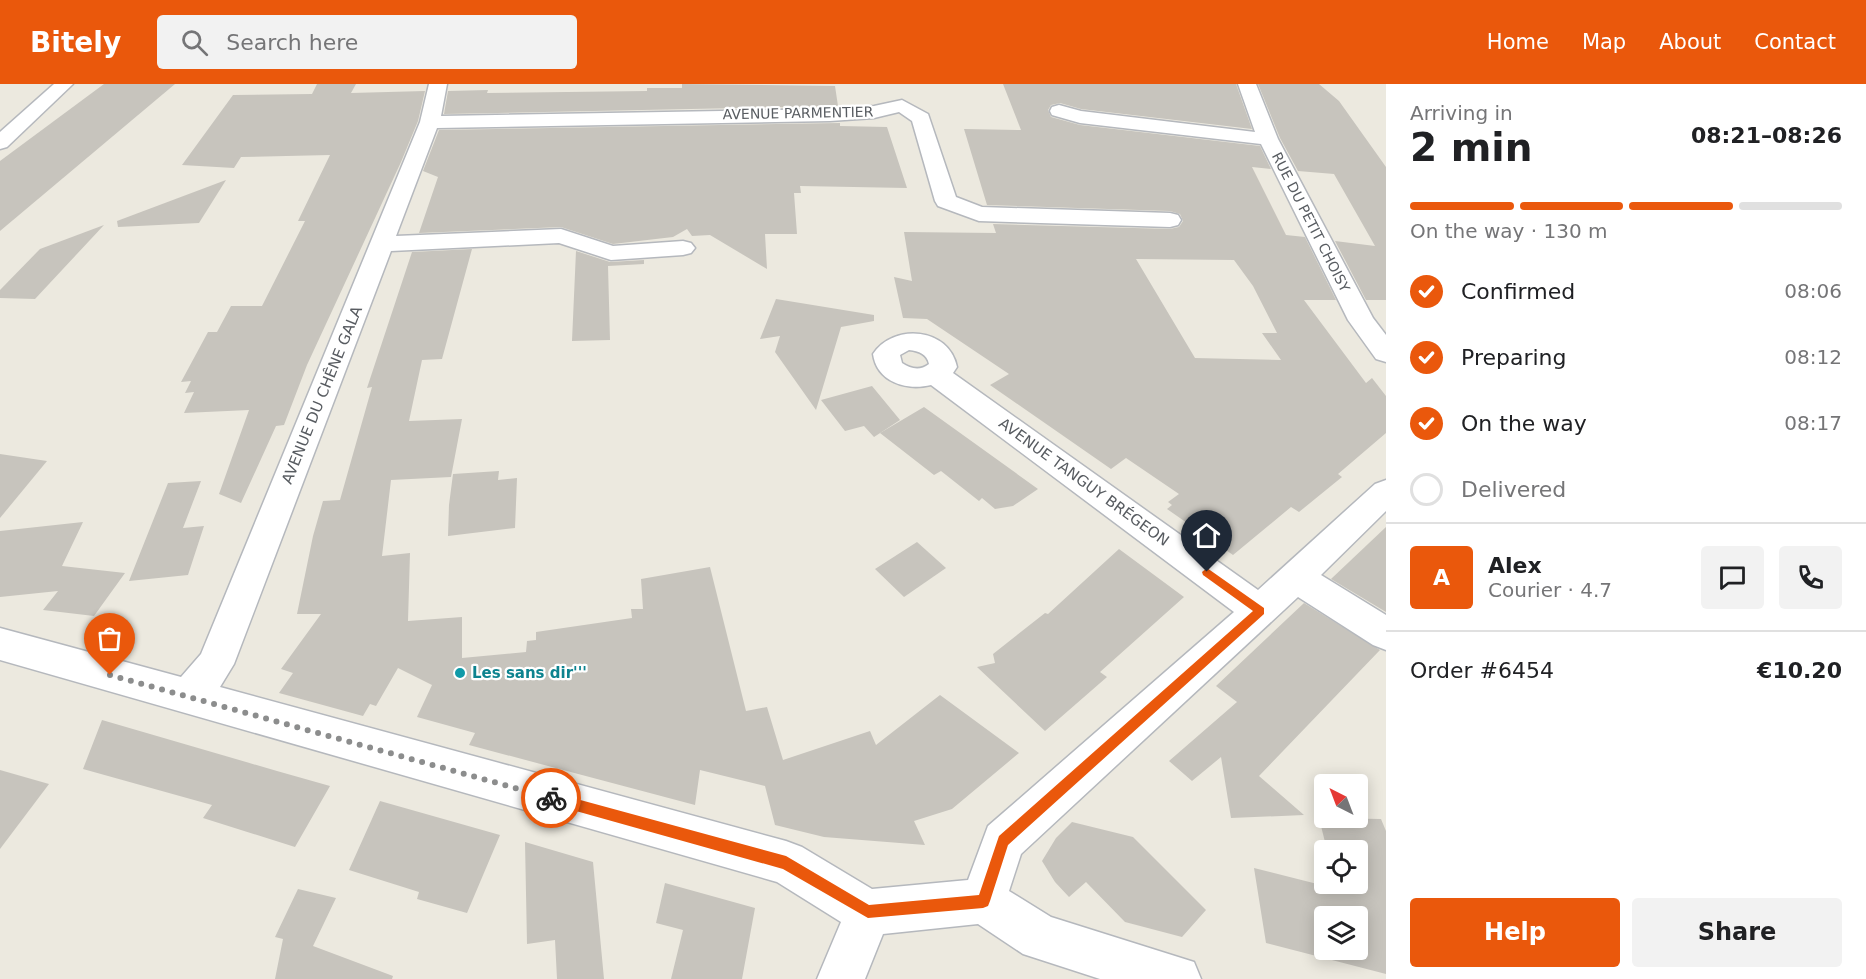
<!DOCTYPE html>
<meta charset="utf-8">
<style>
:root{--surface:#fff;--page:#f2f2f2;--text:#202124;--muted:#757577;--line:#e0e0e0;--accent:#ea580c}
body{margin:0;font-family:"DejaVu Sans",sans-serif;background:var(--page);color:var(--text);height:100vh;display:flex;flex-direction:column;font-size:22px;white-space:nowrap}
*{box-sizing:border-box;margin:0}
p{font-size:20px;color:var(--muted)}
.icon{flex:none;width:33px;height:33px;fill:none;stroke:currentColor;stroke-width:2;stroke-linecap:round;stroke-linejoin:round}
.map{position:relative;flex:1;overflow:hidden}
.side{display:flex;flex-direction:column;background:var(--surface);width:480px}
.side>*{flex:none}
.needle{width:39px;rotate:318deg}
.tools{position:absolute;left:1314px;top:690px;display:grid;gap:12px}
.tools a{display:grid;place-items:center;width:54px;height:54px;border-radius:6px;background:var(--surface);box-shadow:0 3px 15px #0003;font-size:30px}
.pin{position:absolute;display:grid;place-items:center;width:51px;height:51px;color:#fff;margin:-62px -26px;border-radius:50% 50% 50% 0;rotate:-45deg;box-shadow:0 0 6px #0007}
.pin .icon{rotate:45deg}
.courier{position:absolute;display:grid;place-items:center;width:60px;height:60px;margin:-30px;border:4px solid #ea580c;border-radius:50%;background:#fff;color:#222;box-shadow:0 2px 8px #0007}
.summary em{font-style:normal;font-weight:700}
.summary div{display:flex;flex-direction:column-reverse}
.summary{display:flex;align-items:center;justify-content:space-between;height:102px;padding:0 24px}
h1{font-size:39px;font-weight:700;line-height:45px}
.bar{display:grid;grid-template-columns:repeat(4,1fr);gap:9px 6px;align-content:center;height:72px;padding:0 24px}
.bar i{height:8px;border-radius:4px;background:var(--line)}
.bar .active{background:var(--accent)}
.bar p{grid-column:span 4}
.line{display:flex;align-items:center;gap:15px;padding:0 24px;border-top:2px solid var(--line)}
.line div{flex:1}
.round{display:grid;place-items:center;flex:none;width:63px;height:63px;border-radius:6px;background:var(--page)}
ol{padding:0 24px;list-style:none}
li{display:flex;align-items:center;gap:18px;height:66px}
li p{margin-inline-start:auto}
li .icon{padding:6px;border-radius:50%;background:var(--accent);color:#fff;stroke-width:4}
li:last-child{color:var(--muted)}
li i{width:33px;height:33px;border:3px solid var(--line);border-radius:50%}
.action{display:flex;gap:12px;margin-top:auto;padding:12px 24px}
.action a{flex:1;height:69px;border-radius:6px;background:var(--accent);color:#fff;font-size:24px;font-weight:700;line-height:69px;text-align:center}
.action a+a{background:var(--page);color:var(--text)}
header{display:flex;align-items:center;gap:36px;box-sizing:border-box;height:84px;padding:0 30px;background:var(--accent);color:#fff}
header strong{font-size:28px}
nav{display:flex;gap:33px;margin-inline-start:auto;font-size:21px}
.search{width:420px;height:54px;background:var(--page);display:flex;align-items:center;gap:15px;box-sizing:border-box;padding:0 21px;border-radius:6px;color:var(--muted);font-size:22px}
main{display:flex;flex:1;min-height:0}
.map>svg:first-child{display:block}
.building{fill:#c7c4bd;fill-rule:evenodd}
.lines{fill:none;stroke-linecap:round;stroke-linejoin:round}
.minor-casing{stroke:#b5b8bd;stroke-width:3}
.minor{fill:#fff;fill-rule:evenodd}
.route{fill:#ea580c}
.done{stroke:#8c8d8d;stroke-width:6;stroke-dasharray:0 10.8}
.culture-dot{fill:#0f9aa8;stroke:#fff;stroke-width:2}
.labels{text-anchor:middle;stroke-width:4.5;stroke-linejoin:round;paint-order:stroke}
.far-street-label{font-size:14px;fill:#585c61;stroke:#fff}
.street-label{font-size:15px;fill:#585c61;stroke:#fff}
.culture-label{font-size:15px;font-weight:bold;fill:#0d838f;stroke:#fff;text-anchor:start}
</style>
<header>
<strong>Bitely</strong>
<div class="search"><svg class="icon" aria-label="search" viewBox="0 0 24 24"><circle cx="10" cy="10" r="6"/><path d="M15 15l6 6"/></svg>Search here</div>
<nav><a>Home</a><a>Map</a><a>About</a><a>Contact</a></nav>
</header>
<main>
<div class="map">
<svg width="1386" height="895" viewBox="0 0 1386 895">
<rect width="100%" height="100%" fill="#ece9df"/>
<!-- building -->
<g class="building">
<path d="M104 0H175L0 147V77Z"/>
<path d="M317 0H356L351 9 425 7 418 37 401 78 307 281 284 341 276 342 241 419 219 410 249 326 184 329 194 308 185 309 191 297 181 298 208 248H217L231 222H262L305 137H298L330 71 241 73 234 84 182 81 233 11 312 10Z"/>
<path d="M682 0 835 2 838 22 444 30 448 7 488 6 487 9 647 7V4H682Z"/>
<path d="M1003 0H1236L1252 45 1081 25 1060 19 1051 21 1048 26 1051 33 1080 41 1260 62 1271 85 1252 83 1286 151 1305 153 1336 216H1304L1366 299 1372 294 1386 312V349L1338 390 1342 393 1299 428 1291 423 1233 471 1167 425 1172 421 1168 418 1179 410 1126 374 1111 385 990 301 1009 290 927 235 903 234 894 193 912 197 904 148 996 149 993 140 1170 145 1179 143 1183 137 1180 130 1170 127 987 121 964 45 1021 46ZM1136 175 1234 176 1253 202 1277 249H1262L1281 276 1195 274Z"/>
<path d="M1258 0H1319L1339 17 1386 83V216H1366L1335 157 1375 162 1334 90 1298 87 1280 54Z"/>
<path d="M840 39V42L887 43 907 104 800 102 801 109H794L797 150H765L767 185 710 151 692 152 687 145 673 153 613 160 561 143 419 149 438 93 423 87 439 46Z"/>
<path d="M226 96 199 139 118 143 117 137Z"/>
<path d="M104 141 35 215 0 214V206L40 165Z"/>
<path d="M472 165 442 275 422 276 409 337 462 335 451 393 391 396 382 472 410 469 408 537 462 533V574L526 568 527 557 536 556V548L632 534 631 525H643L641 495 710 483 746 627 767 623 783 676 870 647 876 661 940 611 1019 669 952 725 914 737 925 761 824 753 775 741 765 702 700 686 695 721 469 661 475 649 417 633 432 601 398 584 376 622 370 620 363 632 279 609 293 589 281 585 321 530H297L313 452 323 417 340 416 372 303 367 304 412 168Z"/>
<path d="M576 167 610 178 644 176V180L608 182 610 256 572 257Z"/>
<path d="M776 215 874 231V237L841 243 816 326 775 268 780 252 760 255Z"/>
<path d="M872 302 900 336 874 353 864 342 845 347 821 316Z"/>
<path d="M924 323 1038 405 1013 422 995 425 982 414 979 417 941 387 934 391 880 349Z"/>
<path d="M0 370 47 377 0 434Z"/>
<path d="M499 387 498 396 517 394 515 444 448 452 449 421 453 390Z"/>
<path d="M201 397 183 444 204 442 188 491 129 497 168 399Z"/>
<path d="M83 438 62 482 125 489 94 532 43 526 58 507 0 513V447Z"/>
<path d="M1386 443V528L1331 495Z"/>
<path d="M917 458 946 484 904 513 875 485Z"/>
<path d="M1119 465 1184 513 1100 588 1107 593 1045 647 977 583 995 579 993 570 1045 529 1048 530Z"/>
<path d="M1304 519 1380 566 1259 692 1304 731 1231 734 1221 673 1192 697 1169 677 1237 618 1216 602Z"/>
<path d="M102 636 277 687 330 702 295 763 203 734 212 721 83 685Z"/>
<path d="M0 686 49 700 0 765Z"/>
<path d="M380 717 500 751 467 829 417 815 419 808 349 786Z"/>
<path d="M1318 730 1324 731V734L1381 735 1386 747V890L1266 859 1254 784 1337 805 1336 800H1358V766H1327ZM1324 832H1358V866H1324Z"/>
<path d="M1072 738 1133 753 1206 826 1182 853 1125 838 1086 798 1069 813 1055 798 1042 777 1056 754Z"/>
<path d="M525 758 593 778 604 895H557L555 856 527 860Z"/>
<path d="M665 799 755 824 742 895H671L683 846 656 839Z"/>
<path d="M298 805 336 814 313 862 393 892 392 895H275L283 855 275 853Z"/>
</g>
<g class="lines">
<!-- minor casing -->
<g class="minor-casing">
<g id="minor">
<path d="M54 0H73L7 63 0 65V48Z"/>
<path d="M429 0H447L441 32 830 25 874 22 902 16 928 30 956 113 982 123 1170 129 1178 131 1181 136 1178 141 1170 143 979 137 938 122 935 117 912 37 899 28 874 34 830 37 437 44 396 152 561 145 613 162 683 157 691 159 695 164 691 169 683 171 611 176 559 159 391 167 234 580 220 603 786 757 802 763 872 805 968 796 988 742 1234 528 931 301C906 307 877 298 873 270 893 239 949 243 957 283L953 289 1258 506 1375 400 1386 396V427L1321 491 1386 531V566L1373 561 1298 513 1021 770 1009 807 1051 833 1194 878 1201 895H1100L1023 870 978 840 883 850 865 895H817L841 838 777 798 0 576V544L181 593 201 570 420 38ZM909 266C919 267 927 270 929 280 920 287 911 285 902 279L900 271Z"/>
<path d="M1238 0H1256L1278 55 1373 234 1386 251V278L1376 275 1348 236 1261 60 1080 39 1052 31 1050 27 1052 23 1059 21 1081 27 1255 48Z"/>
</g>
</g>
<!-- minor -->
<use href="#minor" class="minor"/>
</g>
<!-- route -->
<path class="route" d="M1207 484 1264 524V530L1008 761 990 817 988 822 983 824 868 834 783 785 551 720 547 718 545 714 547 710 551 708 786 772 869 821 979 811 999 752 1253 527 1203 491 1202 488Z"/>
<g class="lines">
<!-- done -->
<path class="done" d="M110 591 551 714"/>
</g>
<!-- markers -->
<circle class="culture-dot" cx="460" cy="589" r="6"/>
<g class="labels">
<!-- far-street labels -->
<g class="far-street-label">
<text transform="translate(798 29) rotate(-1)" y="5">AVENUE PARMENTIER</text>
<text transform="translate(1311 138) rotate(63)" y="5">RUE DU PETIT CHOISY</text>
</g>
<!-- street labels -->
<g class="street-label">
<text transform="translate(322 311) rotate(-68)" y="5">AVENUE DU CHÊNE GALA</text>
<text transform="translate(1084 398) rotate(36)" y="5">AVENUE TANGUY BRÉGEON</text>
</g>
<!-- culture labels -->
<g class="culture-label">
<text x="472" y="594">Les sans dir'''</text>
</g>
</g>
</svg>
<div class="tools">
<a><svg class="needle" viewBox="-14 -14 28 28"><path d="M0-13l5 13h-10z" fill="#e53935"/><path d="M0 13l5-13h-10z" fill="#757577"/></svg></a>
<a><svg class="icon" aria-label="locate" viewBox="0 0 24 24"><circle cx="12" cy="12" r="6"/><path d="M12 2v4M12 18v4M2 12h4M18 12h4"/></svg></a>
<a><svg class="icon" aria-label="layers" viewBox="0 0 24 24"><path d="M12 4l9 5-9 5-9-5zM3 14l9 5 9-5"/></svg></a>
</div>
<div class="pin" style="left:110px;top:591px;background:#ea580c"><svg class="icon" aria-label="bag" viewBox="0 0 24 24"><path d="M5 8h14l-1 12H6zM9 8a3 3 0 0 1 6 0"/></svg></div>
<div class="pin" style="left:1207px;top:488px;background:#1f2937"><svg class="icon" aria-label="home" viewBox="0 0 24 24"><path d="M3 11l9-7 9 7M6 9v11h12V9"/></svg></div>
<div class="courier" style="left:551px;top:714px"><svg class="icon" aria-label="bike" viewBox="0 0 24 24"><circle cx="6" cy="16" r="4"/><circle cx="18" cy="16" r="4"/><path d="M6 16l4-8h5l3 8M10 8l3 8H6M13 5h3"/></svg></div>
</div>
<section class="side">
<div class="summary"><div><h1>2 min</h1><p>Arriving in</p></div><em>08:21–08:26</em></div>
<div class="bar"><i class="active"></i><i class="active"></i><i class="active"></i><i></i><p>On the way · 130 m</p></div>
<ol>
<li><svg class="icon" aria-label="check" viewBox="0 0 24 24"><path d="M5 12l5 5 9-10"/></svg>Confirmed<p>08:06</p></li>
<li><svg class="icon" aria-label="check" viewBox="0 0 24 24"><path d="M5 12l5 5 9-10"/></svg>Preparing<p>08:12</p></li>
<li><svg class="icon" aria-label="check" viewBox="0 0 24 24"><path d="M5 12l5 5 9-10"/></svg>On the way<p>08:17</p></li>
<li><i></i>Delivered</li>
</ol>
<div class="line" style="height:108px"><b class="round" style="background:var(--accent);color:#fff">A</b><div><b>Alex</b><p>Courier · 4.7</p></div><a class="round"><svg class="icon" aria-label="chat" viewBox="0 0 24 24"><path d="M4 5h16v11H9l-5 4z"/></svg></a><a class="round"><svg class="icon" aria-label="phone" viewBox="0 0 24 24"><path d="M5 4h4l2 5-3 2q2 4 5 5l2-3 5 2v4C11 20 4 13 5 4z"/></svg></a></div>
<div class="line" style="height:78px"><div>Order #6454</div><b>€10.20</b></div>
<div class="action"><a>Help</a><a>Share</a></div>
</section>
</main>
